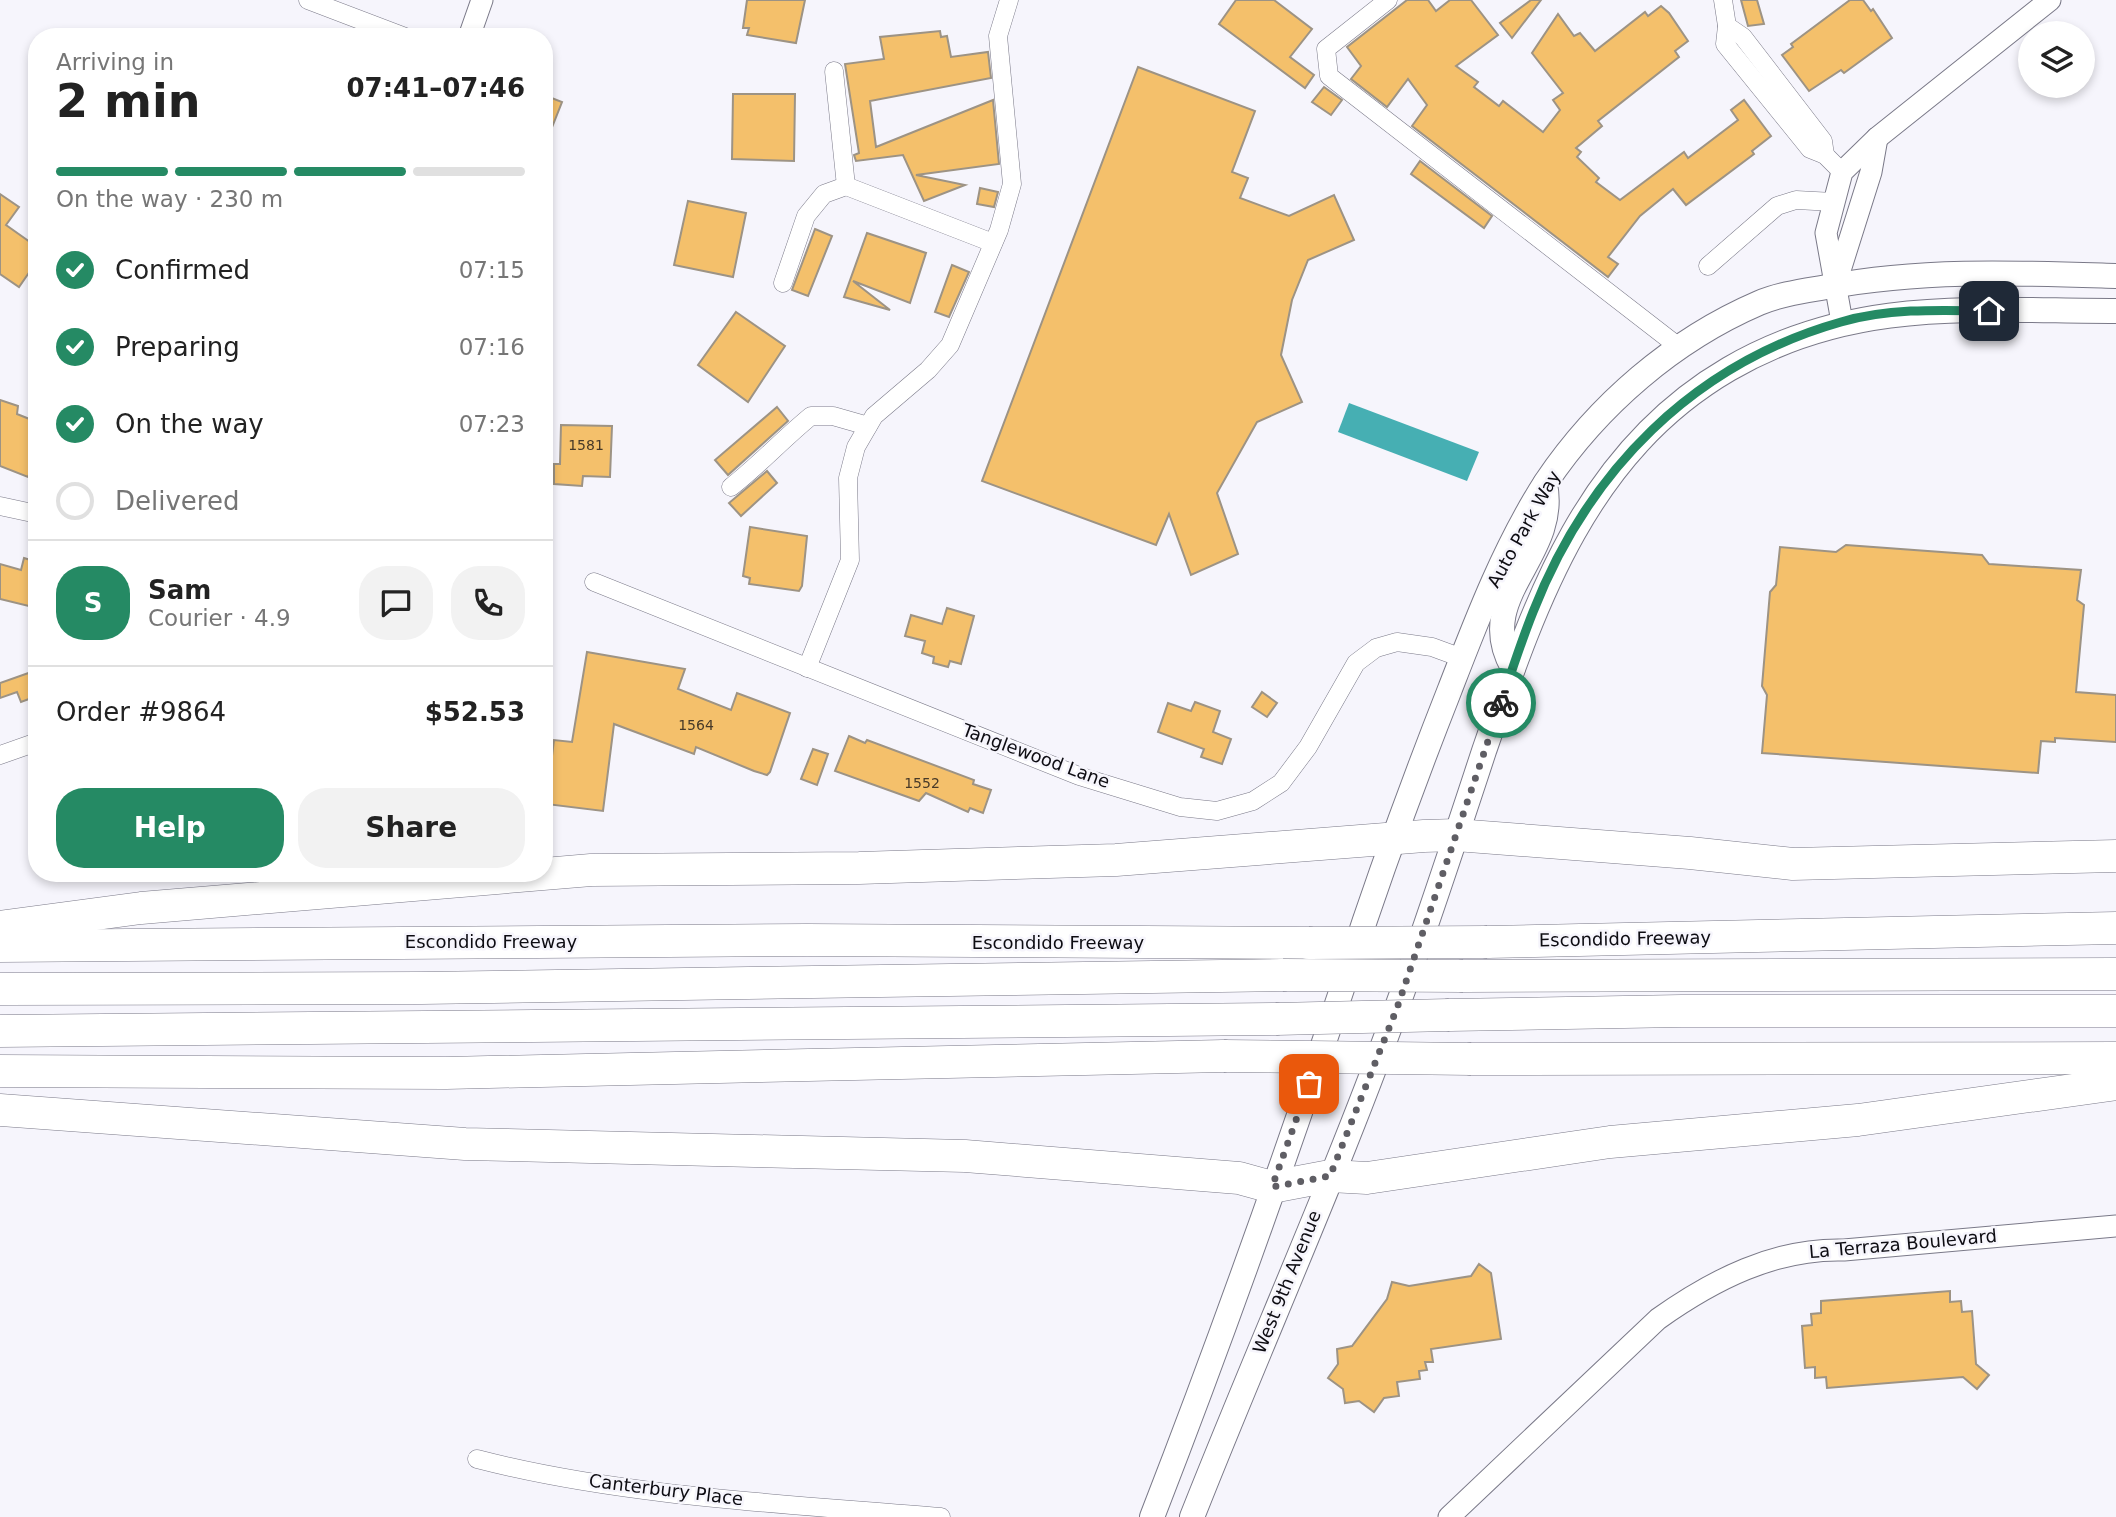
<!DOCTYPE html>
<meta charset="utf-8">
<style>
:root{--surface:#fff;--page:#f2f2f2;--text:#222;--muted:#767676;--line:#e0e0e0;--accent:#258a64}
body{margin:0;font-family:"DejaVu Sans",sans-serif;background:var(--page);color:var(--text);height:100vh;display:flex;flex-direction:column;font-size:26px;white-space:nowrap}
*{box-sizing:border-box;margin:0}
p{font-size:23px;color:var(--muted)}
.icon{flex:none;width:38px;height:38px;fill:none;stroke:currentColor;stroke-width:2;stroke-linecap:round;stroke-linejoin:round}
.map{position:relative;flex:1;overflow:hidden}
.sheet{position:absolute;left:28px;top:28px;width:525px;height:854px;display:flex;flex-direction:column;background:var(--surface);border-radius:28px;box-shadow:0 4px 10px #0003}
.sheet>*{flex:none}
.buttons{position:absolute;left:2018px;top:21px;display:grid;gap:14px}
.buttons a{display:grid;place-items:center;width:77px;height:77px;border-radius:50%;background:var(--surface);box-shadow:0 4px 10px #0003;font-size:35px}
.pin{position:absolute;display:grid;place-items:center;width:60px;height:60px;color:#fff;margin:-30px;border-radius:14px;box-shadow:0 4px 10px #0006}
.courier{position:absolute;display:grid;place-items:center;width:70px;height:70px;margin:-35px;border:5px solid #258a64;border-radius:50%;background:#fff;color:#222;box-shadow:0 2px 9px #0007}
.headline em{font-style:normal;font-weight:600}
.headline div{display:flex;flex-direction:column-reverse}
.headline{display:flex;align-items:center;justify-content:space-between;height:119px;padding:0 28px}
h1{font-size:46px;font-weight:600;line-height:52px}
.bar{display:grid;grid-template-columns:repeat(4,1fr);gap:10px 7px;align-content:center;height:84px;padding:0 28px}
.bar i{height:9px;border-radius:5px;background:var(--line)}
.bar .selected{background:var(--accent)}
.bar p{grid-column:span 4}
.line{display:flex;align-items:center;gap:18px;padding:0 28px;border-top:2px solid var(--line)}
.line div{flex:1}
.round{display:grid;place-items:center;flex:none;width:74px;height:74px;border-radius:28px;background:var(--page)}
ol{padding:0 28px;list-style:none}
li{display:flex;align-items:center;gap:21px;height:77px}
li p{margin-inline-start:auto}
li .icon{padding:7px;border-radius:50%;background:var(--accent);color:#fff;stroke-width:4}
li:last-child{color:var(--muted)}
li i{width:38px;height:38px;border:4px solid var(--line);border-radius:50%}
.primary-button{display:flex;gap:14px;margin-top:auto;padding:14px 28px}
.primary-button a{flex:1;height:80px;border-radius:28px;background:var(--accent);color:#fff;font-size:28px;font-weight:600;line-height:80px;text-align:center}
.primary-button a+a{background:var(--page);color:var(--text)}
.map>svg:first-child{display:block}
.water{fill:#46afb3}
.building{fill:#f4c06b;stroke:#9d9384;stroke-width:2}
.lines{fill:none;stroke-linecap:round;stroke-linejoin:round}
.minor-casing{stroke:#7a7988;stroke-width:19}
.tertiary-casing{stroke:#7a7988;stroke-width:23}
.secondary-casing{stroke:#7a7988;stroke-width:26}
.motorway-casing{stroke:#7a7988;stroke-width:33}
.minor{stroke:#fff;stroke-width:18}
.tertiary{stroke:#fff;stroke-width:21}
.secondary{stroke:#fff;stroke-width:24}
.motorway{stroke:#fff;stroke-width:32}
.motorway-bridge-casing{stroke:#7a7988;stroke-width:33;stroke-linecap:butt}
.motorway-bridge{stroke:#fff;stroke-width:32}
.done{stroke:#5f5e64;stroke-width:7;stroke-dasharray:0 12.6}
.route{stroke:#258a64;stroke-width:9}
.labels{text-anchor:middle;stroke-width:5;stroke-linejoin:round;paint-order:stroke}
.number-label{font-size:14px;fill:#473928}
.street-label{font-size:18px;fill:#0d0c12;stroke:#f6f5fc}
</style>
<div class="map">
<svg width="2116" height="1517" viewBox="0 0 2116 1517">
<rect width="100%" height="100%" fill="#f6f5fc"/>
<!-- water -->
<path class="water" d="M1349 403 1479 452 1467 481 1338 432Z"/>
<!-- building -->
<g class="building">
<path d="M747 0H805L796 43 747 35 749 28H743Z"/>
<path d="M1236 0H1274L1312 29 1290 57 1314 75 1305 88 1219 24Z"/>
<path d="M1407 0H1428L1436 11 1450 0H1471L1498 35 1456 66 1478 82 1474 87 1499 106 1503 101 1543 132 1560 110 1553 100 1563 93 1532 53 1558 14 1574 36 1580 33 1595 51 1645 12 1648 16 1661 6 1669 13 1688 41 1675 51 1679 57 1598 121 1602 126 1576 148 1581 152 1577 157 1599 178 1596 182 1620 200 1684 152 1688 158 1738 120 1731 110 1744 100 1771 136 1752 151 1754 154 1686 205 1673 189 1640 216 1608 257 1618 264 1608 277 1412 126 1427 105 1408 79 1387 107 1351 79 1361 66 1347 47Z"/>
<path d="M1531 0H1541L1512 38 1500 23Z"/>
<path d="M1741 0H1757L1764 24 1748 26Z"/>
<path d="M1850 0H1863L1871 11 1873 9 1892 38 1844 73 1841 70 1809 91 1782 55 1793 47 1791 44Z"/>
<path d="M940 31 941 37 947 36 951 57 988 52 991 78 870 101 876 147 993 100 999 164 916 175 965 185 924 201 903 155 856 161 854 155 859 153 845 64 884 59 880 37Z"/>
<path d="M1138 67 1255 111 1232 172 1248 178 1240 198 1289 216 1334 195 1354 240 1308 260 1292 300 1281 355 1302 402 1257 422 1217 493 1238 554 1191 575 1169 514 1156 545 982 481Z"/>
<path d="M1324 87 1342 100 1331 115 1312 102Z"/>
<path d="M733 94H795L794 161 732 159Z"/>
<path d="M544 95 562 102 545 145 544 144Z"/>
<path d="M1420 161 1492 216 1484 228 1411 174Z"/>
<path d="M980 188 998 192 994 207 977 204Z"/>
<path d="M0 194 19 207 6 225 37 247V261L19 287 0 274Z"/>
<path d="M688 201 746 213 733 277 674 265Z"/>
<path d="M815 229 832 236 808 296 792 290Z"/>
<path d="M867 233 926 253 910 303 853 281 890 310 844 297Z"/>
<path d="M952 265 969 272 949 317 935 312Z"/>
<path d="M736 312 785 346 748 402 698 365Z"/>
<path d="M0 400 18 406 17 414 37 422V453L28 477 0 466Z"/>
<path d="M777 407 788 421 728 475 715 460Z"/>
<path d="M561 425 612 426 610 477 583 476 582 486 554 484V464H560Z"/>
<path d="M767 471 777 483 741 516 729 503Z"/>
<path d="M750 527 807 536 802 586 799 591 749 584 750 578 743 576Z"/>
<path d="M1846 545 1982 555 1989 564 2081 570 2077 600 2084 605 2076 692 2116 695V742L2055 738V742L2041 741 2038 773 1762 753 1767 695 1762 686 1770 592 1776 585 1780 547 1836 552Z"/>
<path d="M24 558 37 562V608L0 599V564L21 570Z"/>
<path d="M947 608 974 616 961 664 950 661 948 667 933 663 934 657 922 653 925 641 905 636 911 615 942 624Z"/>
<path d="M587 652 685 669 678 689 731 710 737 693 790 713 770 772 767 775 754 771 696 747 694 754 614 724 603 811 546 804 554 740 572 742Z"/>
<path d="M37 670V696L21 702 17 692 0 698V683Z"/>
<path d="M1262 692 1277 703 1267 717 1252 707Z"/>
<path d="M1195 702 1220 711 1213 732 1231 739 1222 764 1201 757 1204 749 1158 732 1168 703 1191 711Z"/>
<path d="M849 736 865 743 867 740 974 780 973 784 991 790 983 813 970 808 968 812 926 793 919 801 835 771Z"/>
<path d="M813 749 828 754 817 785 801 779Z"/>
<path d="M1479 1264 1491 1273 1501 1339 1431 1349 1433 1362H1425L1427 1370 1419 1371 1420 1379 1397 1382 1399 1396 1384 1398 1374 1412 1359 1401 1345 1403 1343 1389 1328 1378 1338 1364 1337 1349 1352 1346 1387 1299 1392 1282 1409 1286 1471 1276Z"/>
<path d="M1950 1291V1302L1961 1301 1962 1312 1972 1311 1976 1364 1989 1375 1977 1389 1963 1377 1827 1388 1826 1377 1815 1378V1367L1805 1368 1802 1326 1812 1325 1811 1314 1821 1313V1301Z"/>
</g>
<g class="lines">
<!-- minor casing -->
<g class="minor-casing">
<g id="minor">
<path d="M308 0 405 37"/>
<path d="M1388 0 1326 49 1329 76 1679 347"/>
<path d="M1723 0 1727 26 1725 44 1810 149 1825 155 1842 172"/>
<path d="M1727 26 1743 37 1823 141 1825 155"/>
<path d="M834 71 846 186 993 243"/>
<path d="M1708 266 1777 206 1796 200 1834 202"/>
<path d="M783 283 806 216 824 194 846 186"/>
<path d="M731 487C759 465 783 439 811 416H833L868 426"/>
<path d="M0 506 37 514"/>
<path d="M594 582 1079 776 1180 807 1217 811 1253 801 1281 783 1308 747 1356 663 1376 648 1397 642 1432 647 1462 658"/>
<path d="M807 668 850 560 848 478 856 447 874 416 928 370 950 345 999 230 1012 184 998 36 1009 0"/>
<path d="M0 755 37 742"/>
<path d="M477 1459C624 1497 789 1504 941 1517"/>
</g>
</g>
<!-- tertiary casing -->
<g class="tertiary-casing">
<g id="tertiary">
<path d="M469 37 482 0"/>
<path d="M1836 283 1871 172 1877 138"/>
<path d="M1842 322 1826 233 1842 172 1877 138 2050 0"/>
<path d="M1449 1517 1658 1319C1713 1280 1775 1248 1844 1250L2116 1226"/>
</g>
</g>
<!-- secondary casing -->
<g class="secondary-casing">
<g id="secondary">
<path d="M1513 668C1472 596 1560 557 1545 484"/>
<path d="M1152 1517C1222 1337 1287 1154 1348 971 1379 876 1413 783 1450 689 1477 619 1505 546 1546 482 1598 405 1673 340 1759 303 1780 294 1804 291 1827 287 1923 269 2018 273 2116 276"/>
<path d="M1192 1517C1259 1347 1335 1179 1397 1007 1428 922 1456 836 1484 751 1535 603 1585 453 1729 369 1854 296 1978 311 2116 311"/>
</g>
</g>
<!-- motorway casing -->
<g class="motorway-casing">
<g id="motorway">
<path d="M0 927 141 908 591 870 859 868 1116 860 1424 836 1456 835 1690 853 1793 864 2116 856"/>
<path d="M1487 942 2116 928"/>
<path d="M0 946 807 940 1309 943"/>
<path d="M1463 976 2116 974"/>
<path d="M0 989 422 988 1283 975"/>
<path d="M1449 1015 1681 1011H2116"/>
<path d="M0 1031 1276 1019"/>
<path d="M1471 1059 2116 1058"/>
<path d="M0 1071 446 1073 1224 1056"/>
<path d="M0 1110 465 1144 965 1156 1239 1178 1272 1187 1330 1176 1367 1178 1610 1142 1858 1120 2116 1084"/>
</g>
</g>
<!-- minor -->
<use href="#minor" class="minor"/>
<!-- tertiary -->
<use href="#tertiary" class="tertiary"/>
<!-- secondary -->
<use href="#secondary" class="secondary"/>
<!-- motorway -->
<use href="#motorway" class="motorway"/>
<!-- motorway-bridge casing -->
<g class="motorway-bridge-casing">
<g id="motorway-bridge">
<path d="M1309 943 1487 942"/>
<path d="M1283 975 1463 976"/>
<path d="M1276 1019 1449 1015"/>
<path d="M1224 1056 1471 1059"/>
</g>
</g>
<!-- motorway-bridge -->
<use href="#motorway-bridge" class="motorway-bridge"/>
</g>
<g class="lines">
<!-- done -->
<path class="done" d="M1309 1084 1272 1187 1330 1176 1397 1008 1501 703"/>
<!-- route -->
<path class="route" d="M1501 703C1511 673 1521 642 1533 612 1588 471 1693 364 1841 322 1888 308 1941 310 1989 311"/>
</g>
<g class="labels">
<!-- number labels -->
<g class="number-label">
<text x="586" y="450">1581</text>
<text x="696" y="730">1564</text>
<text x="922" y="788">1552</text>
</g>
<!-- street labels -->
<g class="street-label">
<text transform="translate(1524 529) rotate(-61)" y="6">Auto Park Way</text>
<text transform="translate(1036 756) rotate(20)" y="6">Tanglewood Lane</text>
<text transform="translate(1625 939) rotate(-1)" y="6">Escondido Freeway</text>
<text x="491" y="948">Escondido Freeway</text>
<text x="1058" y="949">Escondido Freeway</text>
<text transform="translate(1903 1244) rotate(-5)" y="6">La Terraza Boulevard</text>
<text transform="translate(1287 1282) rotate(-68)" y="6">West 9th Avenue</text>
<text transform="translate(666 1490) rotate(7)" y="6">Canterbury Place</text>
</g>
</g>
</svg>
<div class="buttons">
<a><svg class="icon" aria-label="layers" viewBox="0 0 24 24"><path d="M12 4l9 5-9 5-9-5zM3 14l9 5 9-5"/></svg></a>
</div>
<div class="pin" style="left:1309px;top:1084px;background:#ea580c"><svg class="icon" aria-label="bag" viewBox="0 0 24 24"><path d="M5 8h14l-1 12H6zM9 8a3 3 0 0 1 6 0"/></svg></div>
<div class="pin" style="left:1989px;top:311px;background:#1f2937"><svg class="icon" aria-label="home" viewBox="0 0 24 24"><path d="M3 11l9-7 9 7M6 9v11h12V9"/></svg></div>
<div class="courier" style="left:1501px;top:703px"><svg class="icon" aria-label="bike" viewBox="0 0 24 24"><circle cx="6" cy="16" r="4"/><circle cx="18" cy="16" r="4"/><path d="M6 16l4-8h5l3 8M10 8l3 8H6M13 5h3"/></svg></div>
<section class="sheet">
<div class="headline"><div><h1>2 min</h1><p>Arriving in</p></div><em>07:41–07:46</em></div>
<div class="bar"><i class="selected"></i><i class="selected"></i><i class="selected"></i><i></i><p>On the way · 230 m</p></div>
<ol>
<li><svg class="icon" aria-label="check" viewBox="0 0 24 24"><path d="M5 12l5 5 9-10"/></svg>Confirmed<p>07:15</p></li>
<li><svg class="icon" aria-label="check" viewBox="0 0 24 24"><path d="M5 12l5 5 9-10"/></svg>Preparing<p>07:16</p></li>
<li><svg class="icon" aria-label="check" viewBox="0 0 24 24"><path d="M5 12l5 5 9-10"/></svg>On the way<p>07:23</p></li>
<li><i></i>Delivered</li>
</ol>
<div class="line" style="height:126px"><b class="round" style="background:var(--accent);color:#fff">S</b><div><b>Sam</b><p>Courier · 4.9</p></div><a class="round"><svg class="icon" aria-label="chat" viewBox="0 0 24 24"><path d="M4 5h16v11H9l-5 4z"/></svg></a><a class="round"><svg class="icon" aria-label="phone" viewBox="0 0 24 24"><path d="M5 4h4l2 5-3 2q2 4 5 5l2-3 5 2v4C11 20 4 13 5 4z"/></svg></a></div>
<div class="line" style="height:91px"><div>Order #9864</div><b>$52.53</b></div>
<div class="primary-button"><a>Help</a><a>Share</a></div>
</section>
</div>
